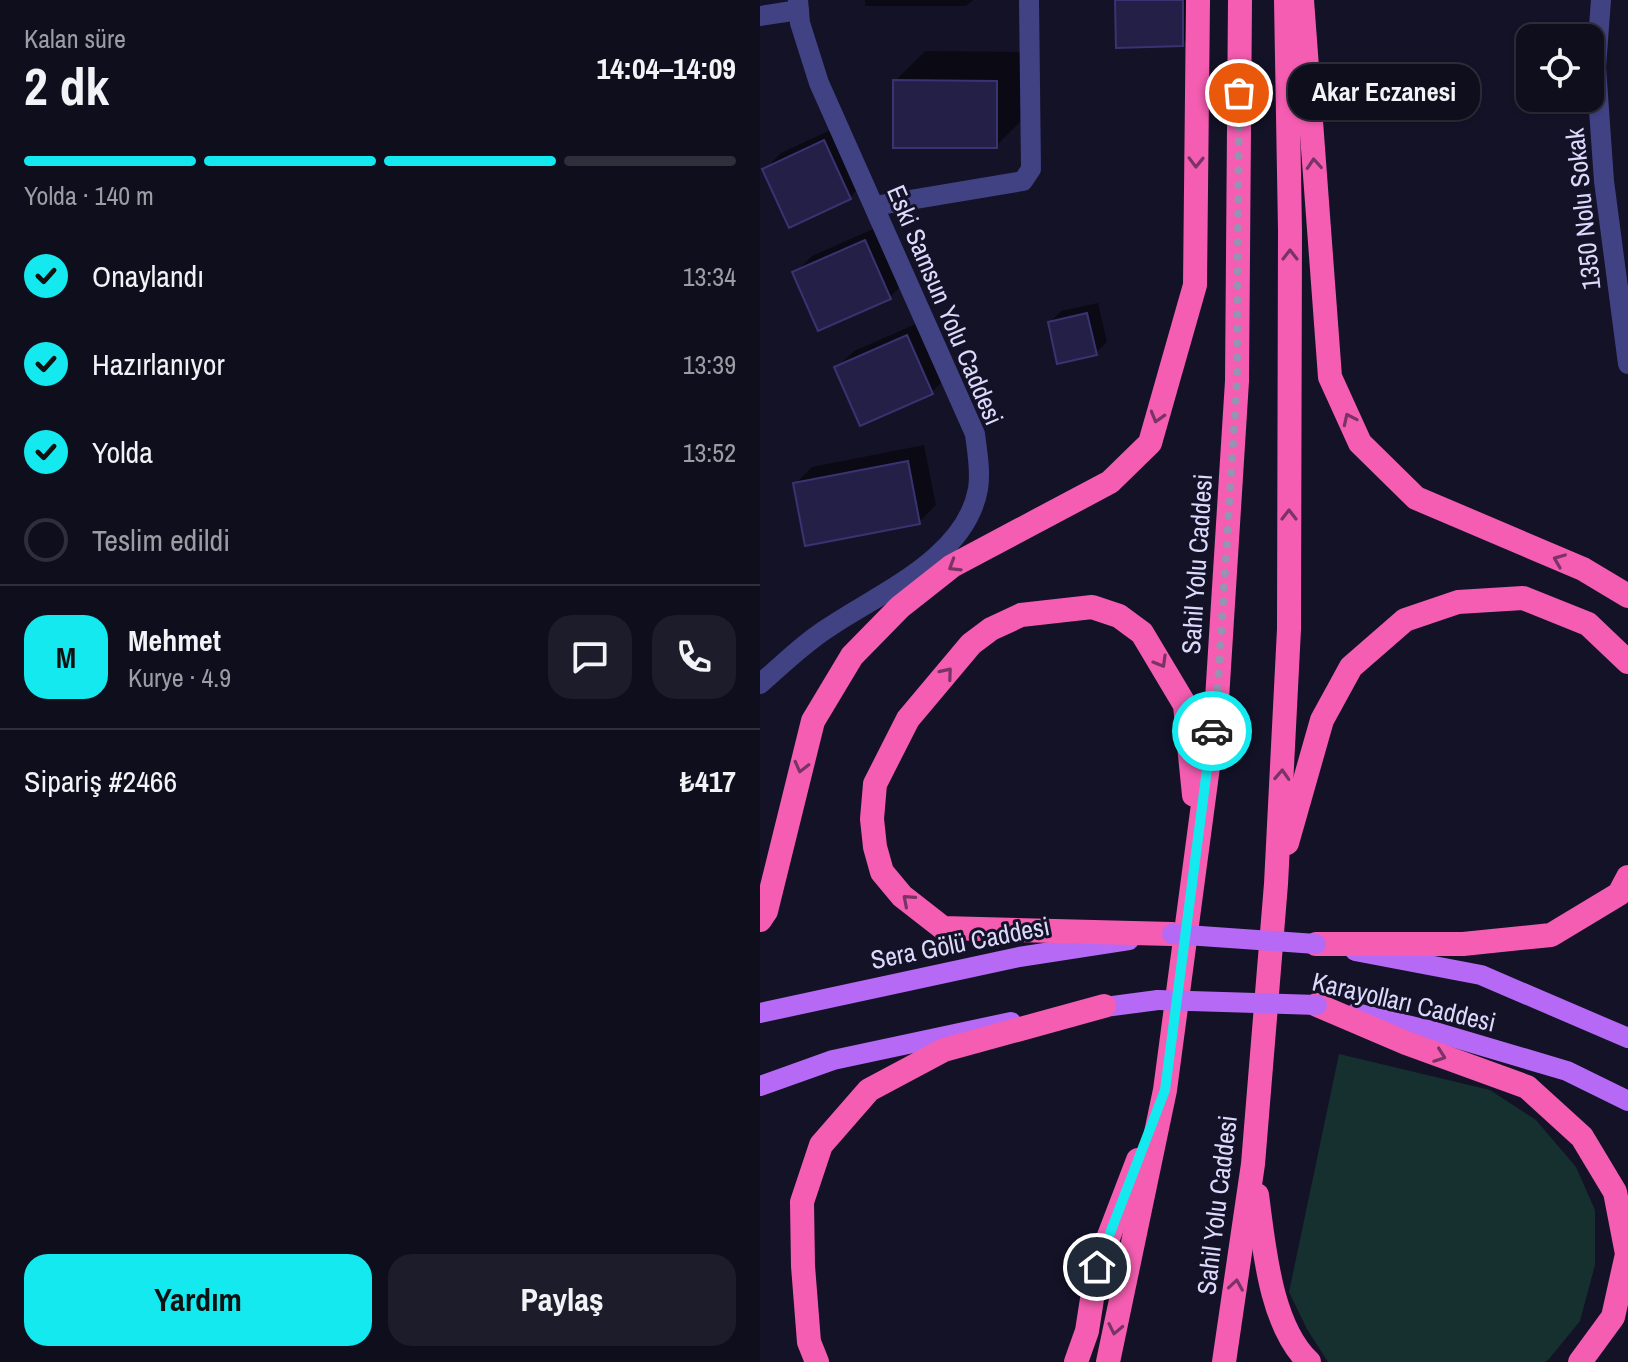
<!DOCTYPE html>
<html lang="tr">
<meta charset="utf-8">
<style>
:root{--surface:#0f0e1d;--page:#1d1c2a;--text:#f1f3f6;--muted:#9b9ca4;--line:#2f2e3b;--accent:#14e9ef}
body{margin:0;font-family:"Archivo Narrow",sans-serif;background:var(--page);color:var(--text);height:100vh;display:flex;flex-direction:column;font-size:30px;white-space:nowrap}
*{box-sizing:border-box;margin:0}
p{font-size:26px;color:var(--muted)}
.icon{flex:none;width:44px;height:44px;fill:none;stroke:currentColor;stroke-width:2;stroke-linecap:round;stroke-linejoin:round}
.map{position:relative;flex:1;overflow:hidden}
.drawer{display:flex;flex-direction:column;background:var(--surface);width:760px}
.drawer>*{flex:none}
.buttons{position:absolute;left:756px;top:24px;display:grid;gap:16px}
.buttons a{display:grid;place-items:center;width:88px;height:88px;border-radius:16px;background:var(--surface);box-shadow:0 2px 6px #0004,0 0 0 2px var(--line);font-size:40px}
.pin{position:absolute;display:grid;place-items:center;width:68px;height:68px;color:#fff;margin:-34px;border:4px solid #fff;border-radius:50%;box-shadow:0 2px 8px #0007}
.courier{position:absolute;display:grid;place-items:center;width:80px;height:80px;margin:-40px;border:6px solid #14e9ef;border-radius:50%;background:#fff;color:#222;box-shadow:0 2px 10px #0007}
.bubble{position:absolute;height:56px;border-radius:24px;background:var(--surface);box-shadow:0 2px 6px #0004,0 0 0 2px var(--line);font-size:26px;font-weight:700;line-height:56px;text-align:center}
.headline em{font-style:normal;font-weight:700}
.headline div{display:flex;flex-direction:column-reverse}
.headline{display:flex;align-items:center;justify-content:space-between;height:136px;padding:0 24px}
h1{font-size:52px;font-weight:700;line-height:60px}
.bar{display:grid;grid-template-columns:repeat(4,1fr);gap:12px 8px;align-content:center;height:96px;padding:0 24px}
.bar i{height:10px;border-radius:6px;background:var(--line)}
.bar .on{background:var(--accent)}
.bar p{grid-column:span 4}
.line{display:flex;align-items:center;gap:20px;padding:0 24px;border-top:2px solid var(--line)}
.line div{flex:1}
.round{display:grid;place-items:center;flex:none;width:84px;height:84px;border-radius:24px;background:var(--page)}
ol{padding:0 24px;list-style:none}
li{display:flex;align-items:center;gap:24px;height:88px}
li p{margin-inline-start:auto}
li .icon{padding:8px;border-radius:50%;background:var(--accent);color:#111;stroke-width:4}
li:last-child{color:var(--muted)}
li i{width:44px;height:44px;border:4px solid var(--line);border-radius:50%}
.primary-button{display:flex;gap:16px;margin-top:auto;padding:16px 24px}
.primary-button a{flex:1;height:92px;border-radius:24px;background:var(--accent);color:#111;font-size:32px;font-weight:700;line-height:92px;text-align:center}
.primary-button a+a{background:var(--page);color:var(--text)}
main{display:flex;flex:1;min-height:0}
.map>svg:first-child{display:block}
.green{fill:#15302e}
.shadow{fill:#0007}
.building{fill:#241f47;stroke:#3a3371;stroke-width:2}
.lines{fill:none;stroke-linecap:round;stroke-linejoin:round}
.minor{stroke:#404283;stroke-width:20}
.major{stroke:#b669f5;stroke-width:20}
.highway{stroke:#f45db1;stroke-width:24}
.major-bridge{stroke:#b669f5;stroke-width:20}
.oneway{stroke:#793465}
.done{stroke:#9594b1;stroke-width:8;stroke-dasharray:0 14.4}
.route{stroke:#14e9ef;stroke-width:10}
.labels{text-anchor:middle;stroke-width:6;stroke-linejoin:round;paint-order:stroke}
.street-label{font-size:26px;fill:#dbdafc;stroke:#141227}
</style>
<main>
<section class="drawer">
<div class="headline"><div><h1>2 dk</h1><p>Kalan süre</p></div><em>14:04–14:09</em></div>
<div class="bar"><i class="on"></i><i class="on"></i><i class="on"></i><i></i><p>Yolda · 140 m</p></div>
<ol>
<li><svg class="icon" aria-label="check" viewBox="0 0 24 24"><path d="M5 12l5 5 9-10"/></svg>Onaylandı<p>13:34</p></li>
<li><svg class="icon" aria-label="check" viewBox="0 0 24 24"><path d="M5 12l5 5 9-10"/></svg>Hazırlanıyor<p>13:39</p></li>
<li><svg class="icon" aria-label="check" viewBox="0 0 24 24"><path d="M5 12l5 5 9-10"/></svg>Yolda<p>13:52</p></li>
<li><i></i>Teslim edildi</li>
</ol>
<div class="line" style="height:144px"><b class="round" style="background:var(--accent);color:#111">M</b><div><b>Mehmet</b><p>Kurye · 4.9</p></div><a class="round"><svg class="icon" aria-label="chat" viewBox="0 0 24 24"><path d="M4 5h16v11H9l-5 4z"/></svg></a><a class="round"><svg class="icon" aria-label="phone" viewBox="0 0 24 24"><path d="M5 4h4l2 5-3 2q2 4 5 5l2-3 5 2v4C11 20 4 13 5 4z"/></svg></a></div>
<div class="line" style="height:104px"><div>Sipariş #2466</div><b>₺417</b></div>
<div class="primary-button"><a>Yardım</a><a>Paylaş</a></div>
</section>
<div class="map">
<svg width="868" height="1362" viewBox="0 0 868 1362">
<rect width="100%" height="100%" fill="#141227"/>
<!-- green -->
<path class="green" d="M579 1054 730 1090 776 1120 816 1167 835 1210V1265L820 1321 789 1359 785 1362H568L547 1329 529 1292Z"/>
<!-- shadow -->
<g class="shadow">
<path d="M105 0H213L206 6H105Z"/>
<path d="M357 0H438L439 27 422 44Z"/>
<path d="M165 51 266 52V116L236 146 135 81Z"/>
<path d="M81 125 107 180 90 197 4 170 21 153Z"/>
<path d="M122 225 147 280 130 297 35 273 52 256Z"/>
<path d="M338 303 347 342 336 353 290 322 301 311Z"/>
<path d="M165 320 189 375 172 392 77 367 94 351Z"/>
<path d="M164 445 176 505 159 522 35 484 52 467Z"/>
</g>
<!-- building -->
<g class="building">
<path d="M355 0H423V46L356 48Z"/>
<path d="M133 80 237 81V148H133Z"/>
<path d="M64 140 91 199 29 228 2 169Z"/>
<path d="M105 240 131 299 58 331 32 272Z"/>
<path d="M327 313 337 355 297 364 288 322Z"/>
<path d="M147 335 173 394 100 426 74 367Z"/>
<path d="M148 461 160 524 45 546 33 483Z"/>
</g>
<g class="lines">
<!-- minor -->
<g class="minor">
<path d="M841 0 836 67 844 181 868 364"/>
<path d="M0 16 39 10"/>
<path d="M114 206 263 181 271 169 269 0"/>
<path d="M0 684C23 664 45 642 71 626 122 592 206 557 218 489 221 471 217 451 215 434L59 83 40 23 38 0"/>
</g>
<!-- major -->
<g class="major">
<path d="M595 951 721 975 868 1038"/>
<path d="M330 1009 398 1000"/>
<path d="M0 1013 259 957 369 940"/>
<path d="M596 1013 672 1031 807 1071 868 1101"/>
<path d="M0 1086 73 1060 251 1022"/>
</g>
<!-- highway -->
<g class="highway">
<path d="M542 0 570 377 600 443 656 498 823 569 868 596"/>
<path d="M527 843 562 720 591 667 645 620 698 602 763 598 828 624 868 662"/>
<path d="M0 920 6 911 53 721 92 656 140 607 192 566 350 482 390 443 435 285 438 0"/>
<path d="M412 934 183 928 142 896 122 872 115 847 112 819 115 784 148 719 211 644 231 629 261 615 332 607 359 616 382 633 425 705 434 795"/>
<path d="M556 944H703L791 935 859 894 868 877"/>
<path d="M557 1005 646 1043 767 1087 822 1137 855 1192 867 1254 853 1317 820 1362"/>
<path d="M497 1195C504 1246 510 1325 549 1362"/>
<path d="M57 1362 49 1342 43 1266 42 1202 61 1145 109 1090 184 1050 344 1006"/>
<path d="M316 1362 327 1331 337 1267 378 1160"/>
<path d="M348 1362 405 1090 457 699 477 381 480 0"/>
<path d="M464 1362 493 1164 516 884 529 629 530 231 526 0"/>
</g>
<!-- major-bridge -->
<g class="major-bridge">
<path d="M412 934 556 944"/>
<path d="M398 1000 557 1005"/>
</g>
</g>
<!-- one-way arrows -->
<defs><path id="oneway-chevron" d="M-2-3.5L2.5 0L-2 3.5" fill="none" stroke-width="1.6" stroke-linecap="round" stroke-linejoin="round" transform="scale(2)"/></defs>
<g class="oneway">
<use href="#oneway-chevron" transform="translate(436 162) rotate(91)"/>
<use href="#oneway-chevron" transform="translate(554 164) rotate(-94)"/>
<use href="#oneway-chevron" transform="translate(530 255) rotate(-90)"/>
<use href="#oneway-chevron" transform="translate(397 417) rotate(106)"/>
<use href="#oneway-chevron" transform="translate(589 419) rotate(-115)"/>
<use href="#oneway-chevron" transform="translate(529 515) rotate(-90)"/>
<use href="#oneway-chevron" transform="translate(799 560) rotate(-158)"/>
<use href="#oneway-chevron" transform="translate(194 566) rotate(148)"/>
<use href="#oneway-chevron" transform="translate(401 662) rotate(60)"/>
<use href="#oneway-chevron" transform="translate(187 673) rotate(-50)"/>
<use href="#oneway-chevron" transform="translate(41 767) rotate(104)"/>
<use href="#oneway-chevron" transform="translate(522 775) rotate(-87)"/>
<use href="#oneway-chevron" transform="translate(148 900) rotate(-139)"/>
<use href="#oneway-chevron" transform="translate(680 1056) rotate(20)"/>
<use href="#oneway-chevron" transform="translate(476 1285) rotate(-81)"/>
<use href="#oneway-chevron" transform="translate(355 1329) rotate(102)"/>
</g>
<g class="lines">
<!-- done -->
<path class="done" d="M452 731 457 699 477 381 479 93"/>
<!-- route -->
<path class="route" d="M337 1267 405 1090 452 731"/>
</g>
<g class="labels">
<!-- street labels -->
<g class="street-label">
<text transform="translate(823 209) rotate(-96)" y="9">1350 Nolu Sokak</text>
<text transform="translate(185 305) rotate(67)" y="9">Eski Samsun Yolu Caddesi</text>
<text transform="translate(437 564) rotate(-86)" y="9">Sahil Yolu Caddesi</text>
<text transform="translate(200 943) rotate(-11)" y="9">Sera Gölü Caddesi</text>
<text transform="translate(644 1002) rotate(13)" y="9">Karayolları Caddesi</text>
<text transform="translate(457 1205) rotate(-83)" y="9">Sahil Yolu Caddesi</text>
</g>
</g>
</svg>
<div class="buttons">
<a><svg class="icon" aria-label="locate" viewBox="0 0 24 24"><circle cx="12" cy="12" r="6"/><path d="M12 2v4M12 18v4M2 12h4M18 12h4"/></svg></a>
</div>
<div class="pin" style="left:479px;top:93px;background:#ea580c"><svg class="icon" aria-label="bag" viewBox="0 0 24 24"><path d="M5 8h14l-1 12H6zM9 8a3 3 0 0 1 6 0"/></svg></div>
<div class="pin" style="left:337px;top:1267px;background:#1f2937"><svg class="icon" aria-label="home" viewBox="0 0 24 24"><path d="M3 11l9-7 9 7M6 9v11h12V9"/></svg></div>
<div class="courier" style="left:452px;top:731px"><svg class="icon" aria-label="car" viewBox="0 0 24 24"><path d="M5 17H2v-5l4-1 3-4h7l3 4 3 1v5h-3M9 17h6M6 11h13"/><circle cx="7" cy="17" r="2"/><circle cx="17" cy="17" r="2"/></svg></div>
<div class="bubble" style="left:528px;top:64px;width:192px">Akar Eczanesi</div>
</div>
</main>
